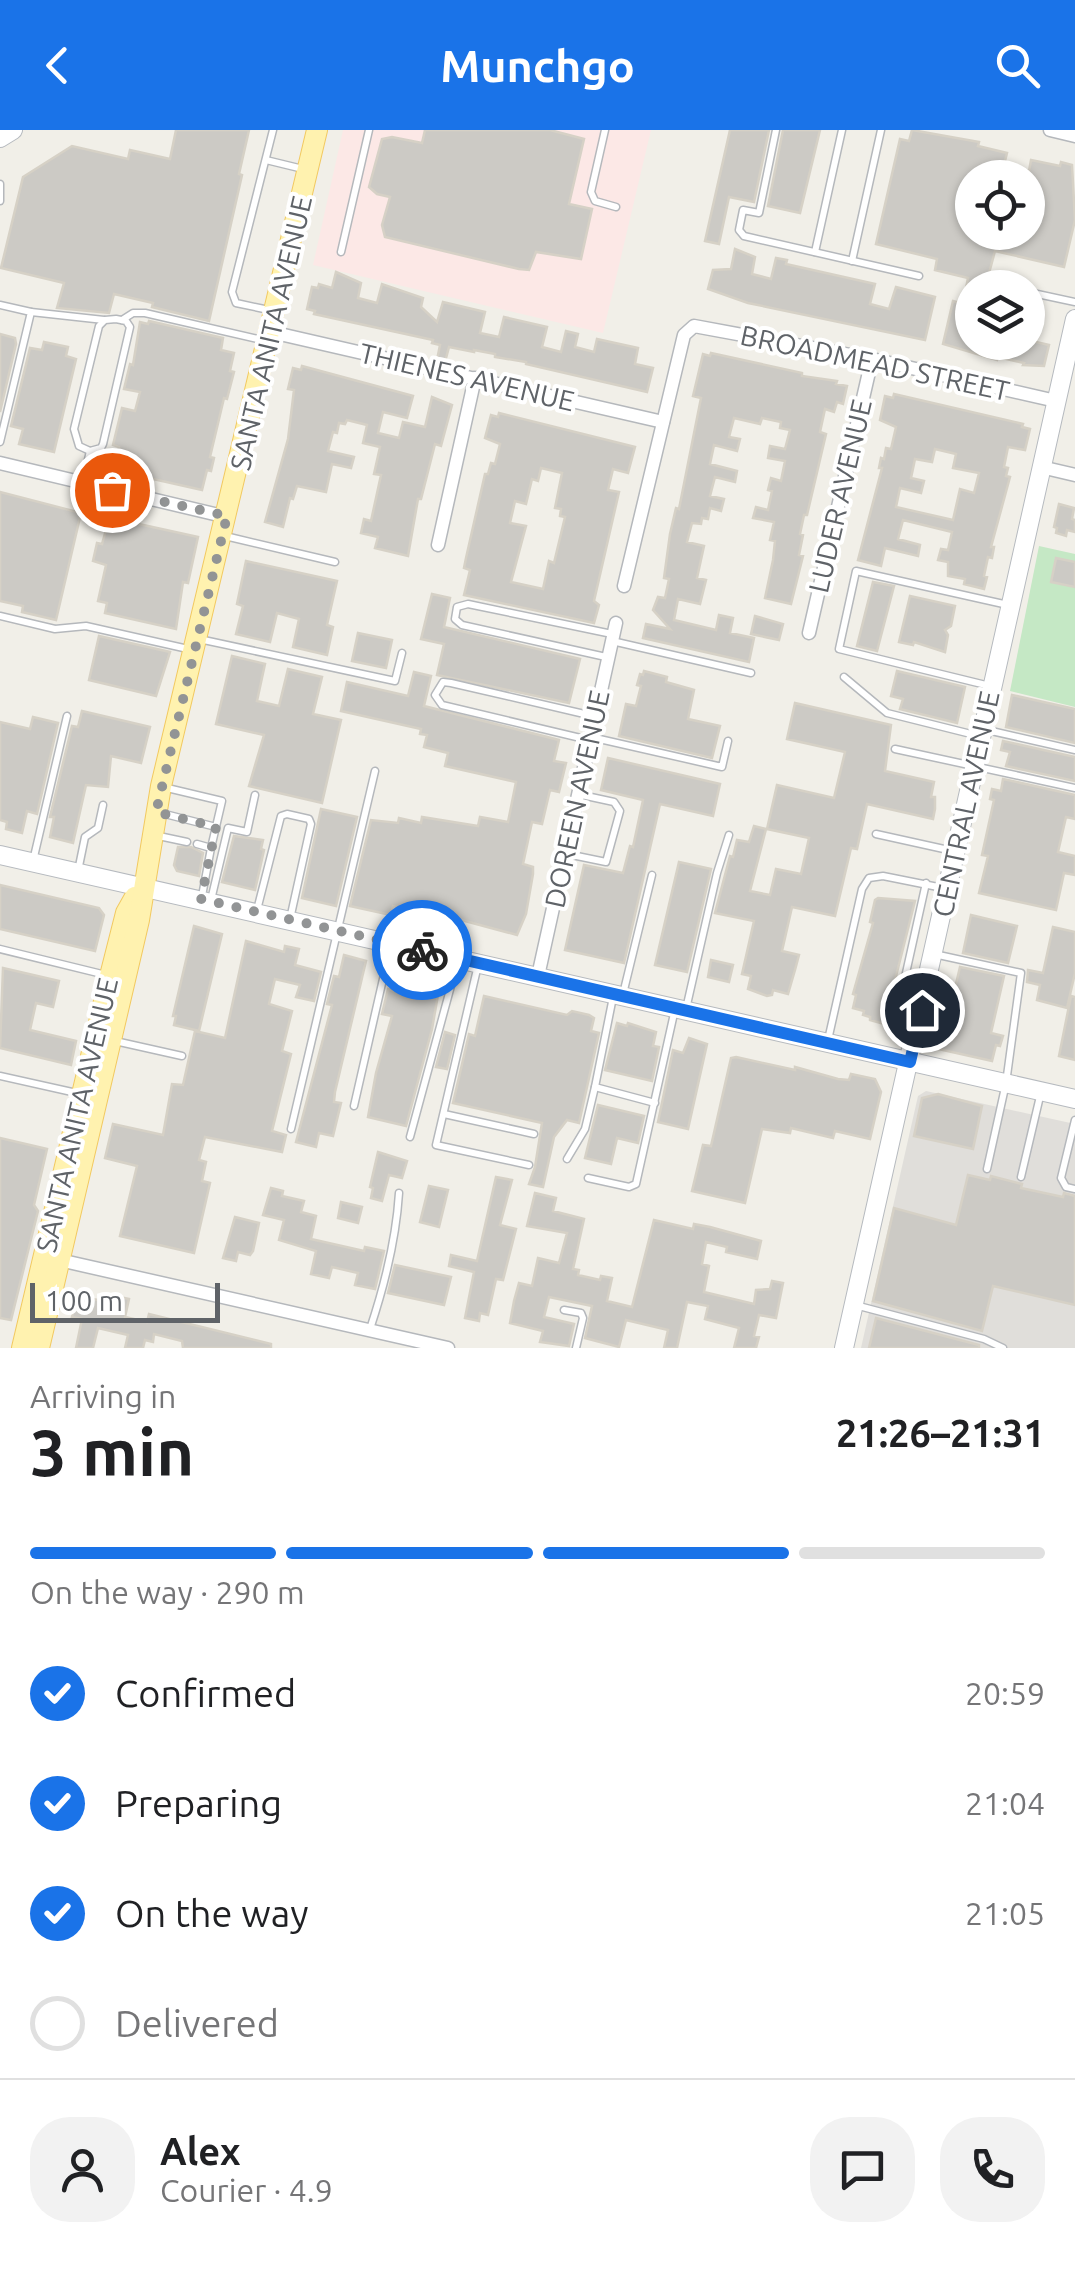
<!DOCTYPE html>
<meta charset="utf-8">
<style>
:root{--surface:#fff;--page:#f2f2f2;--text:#202124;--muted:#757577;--line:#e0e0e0;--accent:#1a73e8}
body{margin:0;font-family:Ubuntu,sans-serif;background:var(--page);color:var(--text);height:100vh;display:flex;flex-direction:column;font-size:38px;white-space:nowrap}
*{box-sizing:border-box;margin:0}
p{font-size:32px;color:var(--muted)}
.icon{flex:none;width:55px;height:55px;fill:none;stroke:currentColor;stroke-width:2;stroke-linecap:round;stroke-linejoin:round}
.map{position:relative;height:1218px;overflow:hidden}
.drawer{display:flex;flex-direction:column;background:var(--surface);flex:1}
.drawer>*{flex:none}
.controls{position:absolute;left:955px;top:30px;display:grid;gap:20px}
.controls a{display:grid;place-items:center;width:90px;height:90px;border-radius:50%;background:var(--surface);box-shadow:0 2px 8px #0004;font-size:50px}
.scale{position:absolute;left:30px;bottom:25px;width:190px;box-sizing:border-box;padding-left:10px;border:5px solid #5f6368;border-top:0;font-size:28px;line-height:35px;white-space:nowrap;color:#5f6368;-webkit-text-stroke:8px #fff;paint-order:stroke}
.pin{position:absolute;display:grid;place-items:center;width:85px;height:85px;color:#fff;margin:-42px;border:5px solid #fff;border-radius:50%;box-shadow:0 2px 10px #0007}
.courier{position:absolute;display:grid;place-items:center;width:100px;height:100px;margin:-50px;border:8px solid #1a73e8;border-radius:50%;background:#fff;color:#222;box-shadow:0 2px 12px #0007}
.summary em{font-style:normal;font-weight:700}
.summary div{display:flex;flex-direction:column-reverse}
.summary{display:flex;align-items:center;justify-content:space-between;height:170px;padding:0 30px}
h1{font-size:65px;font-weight:700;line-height:75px}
.bar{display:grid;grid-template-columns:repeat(4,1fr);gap:15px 10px;align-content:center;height:120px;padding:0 30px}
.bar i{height:12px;border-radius:8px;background:var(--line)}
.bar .on{background:var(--accent)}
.bar p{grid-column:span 4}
.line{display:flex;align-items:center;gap:25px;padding:0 30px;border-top:2px solid var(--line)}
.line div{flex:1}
.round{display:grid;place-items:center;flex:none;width:105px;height:105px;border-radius:40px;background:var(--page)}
ol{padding:0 30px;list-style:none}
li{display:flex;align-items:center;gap:30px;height:110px}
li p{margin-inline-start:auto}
li .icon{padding:10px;border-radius:50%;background:var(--accent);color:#fff;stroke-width:4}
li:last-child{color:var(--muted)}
li i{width:55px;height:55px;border:5px solid var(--line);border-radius:50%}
header{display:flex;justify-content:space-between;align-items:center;height:130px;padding:0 30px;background:var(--accent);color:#fff;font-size:45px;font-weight:700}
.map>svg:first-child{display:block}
.industrial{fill:#e0deda}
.medical{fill:#fce8e6}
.green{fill:#c5e8c5}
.building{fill:#cccac5;stroke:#d6d1c6;stroke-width:2.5;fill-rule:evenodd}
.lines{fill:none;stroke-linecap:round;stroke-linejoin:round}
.lane-casing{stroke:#b5b8bc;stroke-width:9}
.street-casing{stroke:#b5b8bc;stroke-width:15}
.secondary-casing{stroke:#b6babf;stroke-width:20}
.primary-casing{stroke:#f2c960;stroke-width:22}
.lane{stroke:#fff;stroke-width:6}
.street{stroke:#fff;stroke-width:12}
.secondary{stroke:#fff;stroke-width:18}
.primary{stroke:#fff2af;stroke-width:20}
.done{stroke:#929495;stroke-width:10;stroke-dasharray:0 18}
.route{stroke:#1a73e8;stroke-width:12}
.labels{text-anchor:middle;stroke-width:8;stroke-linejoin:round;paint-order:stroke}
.street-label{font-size:28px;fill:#5f6368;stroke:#fff}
</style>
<header><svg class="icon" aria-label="back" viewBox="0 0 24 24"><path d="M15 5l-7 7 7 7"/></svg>Munchgo<svg class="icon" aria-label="search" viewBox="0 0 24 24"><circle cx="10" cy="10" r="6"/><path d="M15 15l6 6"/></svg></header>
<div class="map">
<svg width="1075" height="1218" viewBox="0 0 1075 1218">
<rect width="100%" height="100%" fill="#f1efe8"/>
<!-- industrial -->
<path class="industrial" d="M926 961 1075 994V1218H861L918 966Z"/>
<!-- medical -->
<path class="medical" d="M343 0H651L603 203 313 135Z"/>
<!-- green -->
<path class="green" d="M1039 416 1075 424V577L1010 561Z"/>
<!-- building -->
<g class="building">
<path d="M176 0H249L239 44 242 45 209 191 152 177 153 173 114 164 109 183 57 178 64 153 1 138 23 47 72 16 128 29 130 20 170 29Z"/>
<path d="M425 0H550L584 9 569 74 592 79 581 129 536 122 529 140 519 139 385 107 382 95 390 67 377 64 369 57 382 9 392 7 422 13Z"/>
<path d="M730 0H769L754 72 729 67 719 114 705 111Z"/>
<path d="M783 0H820L800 83 768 76Z"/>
<path d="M912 0 979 12 978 16 1007 23 1004 35 1029 41 1031 30 1060 36 1061 32 1072 35 1075 90 1064 137 995 121 985 158H966L968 148 935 140 937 129 876 114 900 9 909 11ZM972 48H1028V102H972Z"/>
<path d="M735 119 755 127 752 144 771 149 776 128 787 130 786 134 875 154 870 174 889 179 896 157 935 167 925 210 748 173 708 159 713 140 731 139Z"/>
<path d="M336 142 361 153 358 168 377 173 382 154 423 168 421 177 437 192 443 172 485 182 480 203 499 207 504 187 547 197 542 217 561 222 566 201 578 204 575 217 594 222 597 209 638 218 635 234 653 238 647 262 526 234V232L495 227V224L474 220V222L449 217 445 232 437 230 440 215 432 213 433 210 314 184 315 181 307 179 312 157 318 158 319 154 332 158Z"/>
<path d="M953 171 964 174 959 197 972 202V212H1028V210L1049 215 1044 236 1023 235 1024 233 998 227 997 230 943 214Z"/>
<path d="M149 191 223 208 221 220 234 223 230 241 234 242 227 269 224 268 210 327 214 328 211 341 207 340 202 360 122 342 124 332 116 330 119 317 113 315 122 278 135 281 140 262 124 259 130 234 133 235 140 192 148 194Z"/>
<path d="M0 204 15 208 16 214 0 282Z"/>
<path d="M44 212 68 217 66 226 76 229 54 322 19 314 23 299 11 296 30 218 42 220Z"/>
<path d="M711 223 802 243V246L837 251 836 254 847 256 843 274 837 272 834 282 825 279 820 302 826 304 807 385H804L800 404 803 405 799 425 803 426 791 474 765 468 773 430 775 411 770 410 774 392 753 388 756 377 768 380 772 361 768 360 771 348 781 351 785 331 768 328 770 316 785 319 790 300 780 298 781 292 762 288 760 294 734 288 729 307 740 309 737 321 714 315 710 334 737 341 735 352 715 347 710 366 724 369 721 381 710 378 708 389 702 388 701 394 692 393 687 412 704 416 697 448 706 450 700 474 678 469 674 490 716 500 719 485 733 488 730 503 754 508 749 532 643 508 646 494 670 499 653 480 658 467 665 468 669 449 664 448 670 404 676 378 679 379 701 268 693 266 703 224 710 226Z"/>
<path d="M302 236 413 266 407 288 383 282 378 303 399 308 403 292 425 297 432 267 452 275 441 316 435 314 421 369H418L408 426 375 418 378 407 361 403 364 389 371 391 381 345 374 344 380 317 363 313 367 295 347 290 345 294 339 293 337 303 333 302 328 321 354 327 351 338 332 334 326 362 297 356 293 369 290 368 283 397 265 392 288 309 294 260 288 259 293 238 301 240Z"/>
<path d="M894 264 1023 294 1022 297 1030 299 1025 320 1008 317 1004 337 1008 338 1006 346 1010 347 991 417H994L992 428 988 427 984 446 987 447 984 459 964 454 965 449 948 446V432L938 430 941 419 948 420 952 402 903 390 898 409 920 415 918 426 885 418 881 436 858 430 882 338H879L881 328 884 329 886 318 891 319 896 297 880 290 885 266 893 268ZM935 319 956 324 953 338 979 343 974 363 960 359 953 390 896 377 900 358 921 363 924 351 911 348 915 329 932 332Z"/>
<path d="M499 283 635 317 628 343 613 339 608 360 619 362 594 471 599 475 594 493 464 465 470 440 464 438 466 428 485 344H488L491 333 495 334 500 314 485 308 491 285 498 287ZM541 338 562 343 555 378 561 379 560 386 565 387 554 433 549 431 543 459 511 452 526 396 510 393 515 371 526 374 532 349 538 351Z"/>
<path d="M0 362 81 383 56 490 22 482 23 476 0 471Z"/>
<path d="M1059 374 1074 378 1072 389 1075 390V402L1067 400 1066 406 1056 403 1057 398 1054 397Z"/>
<path d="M116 389 198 407 188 453 183 452 176 499 105 483 107 473 98 471 106 435 93 431 97 413 102 414 106 400 114 399Z"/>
<path d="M1056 428 1075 432V457L1051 452Z"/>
<path d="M246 431 337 451 327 495 333 497 327 525 293 517 299 489 277 483 270 512 236 504 243 476 237 474Z"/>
<path d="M873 452 894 456 877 521 857 516Z"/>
<path d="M432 464 450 468 444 497 580 529 569 573 437 545 444 514 421 509Z"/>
<path d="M910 466 955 476 951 496 945 500 948 505 945 522 914 512 913 515 899 512Z"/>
<path d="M755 486 783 494 779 510 751 504Z"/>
<path d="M358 503 392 510 386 538 352 531Z"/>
<path d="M99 506 170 522 156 566 89 550Z"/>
<path d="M232 526 265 534 257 571 279 576 288 539 322 547 313 584 341 590 322 673 249 656 264 605 216 594Z"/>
<path d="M644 541 667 547 666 552 694 560 688 589 720 596 712 628 619 606 626 574 636 576 641 556 637 555 640 544 643 545Z"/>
<path d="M897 541 965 557 957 593 900 579 903 569 891 566Z"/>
<path d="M414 542 431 546 424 576 559 610 554 631 566 633 559 662 550 660 542 694 532 692 523 734 533 737V744L526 784 517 805 439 784 438 787 393 776 391 785 350 776 371 690 398 693 399 688 421 693 422 687 478 696 480 687 508 692 516 652 445 636 448 623 424 617 427 605 420 604 421 599 341 581 347 552 408 566Z"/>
<path d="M1012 565 1075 579V613L1006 597Z"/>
<path d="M795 573 891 595 885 641 934 652 931 667H935V679L933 689 867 674 857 719 851 718 835 786 792 777 782 821 799 825 795 840 788 864 773 860 772 865 767 866 748 859 751 846 742 844 754 791 715 783 730 726 733 727 737 710 749 712 754 696 766 699 750 761 770 765 776 739 801 744 809 708 767 699 777 655 834 668 845 622 787 609Z"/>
<path d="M82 581 150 597 141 633 111 626 108 657 86 655 73 713 50 707 54 687H50L72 596 78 597Z"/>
<path d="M33 587 58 593 37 684 27 681 22 703 6 699 7 692 0 690V592L30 599Z"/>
<path d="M1003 611 1075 627V651L1006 636 1010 622 1001 620Z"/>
<path d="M608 628 720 654 713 686 660 674 624 833 565 820 584 735 623 743 630 716 633 717 643 670 601 660Z"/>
<path d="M1003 649 1075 665V689L1066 687 1058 722 1075 726V745L1064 743 1056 780 979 763 988 726 982 725 994 670 990 669 992 659 1001 661Z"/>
<path d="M321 679 357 687 336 776 302 768Z"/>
<path d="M234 706 263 710 261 719 264 720 255 760 222 752Z"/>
<path d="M178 717H191L203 723 199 746 177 741 174 735Z"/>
<path d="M679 732 711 739 687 842 655 835Z"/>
<path d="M0 755 99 778 104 785 95 821 0 799Z"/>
<path d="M878 768 915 771 884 894 870 890V887L863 885 864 881 853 878 856 865 853 864 873 793 870 792 875 770Z"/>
<path d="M971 785 1017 796 1008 833 963 823Z"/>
<path d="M194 796 222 804 199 901 174 895 176 886H173Z"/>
<path d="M1053 797 1075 802V843L1067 878 1037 870 1040 855 1027 852 1028 840 1043 843Z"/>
<path d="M246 811 284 822 285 816 299 819 295 835 321 842 314 871 296 867 300 855 275 849 269 874 292 881 282 921 291 924 272 1001 286 1005 282 1022 205 1007 199 1030 206 1032 202 1051 210 1053 194 1123 120 1106 137 1036 105 1028 113 994 163 1005 172 954 183 955 195 901 225 908Z"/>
<path d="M344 825 366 831 335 962 334 972 341 973 333 1006 319 1003 316 1017 296 1012 332 875 327 874 334 846 339 847Z"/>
<path d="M711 830 733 835 729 852 708 847Z"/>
<path d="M960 837 1004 846 991 903 1003 906 1000 916 996 915 992 931 934 918 938 899 945 900Z"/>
<path d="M3 838 59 851 53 877 36 873 30 900 76 911 71 935 0 918Z"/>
<path d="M388 859 414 866 416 860 438 865 432 899 406 996 368 987 376 943 392 886 382 884Z"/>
<path d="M484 866 567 885 572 881 589 885 594 888 591 901 599 903 579 993 567 990 554 1007 543 1057 529 1054 535 1037 542 993 453 973 469 904 475 906Z"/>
<path d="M1071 866 1075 867V930L1059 926Z"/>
<path d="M617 893 627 896 628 893 656 902 653 916 659 917 652 951 605 940Z"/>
<path d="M445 902 455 905 447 939 436 937Z"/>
<path d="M689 908 707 914 688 999 658 992 673 920 683 923Z"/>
<path d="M736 927 795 940V937L838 949 849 950 851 944 875 949 881 962 870 1009 835 1001 833 1008 791 998 790 1003 762 999 745 1073 692 1061 703 1015 711 1016 731 928Z"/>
<path d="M938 964 982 976 973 1019 914 1006 922 968Z"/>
<path d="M598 975 644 986 638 1013 617 1008 611 1034 585 1028Z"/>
<path d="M0 1008 47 1019 34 1075 38 1081 11 1190 0 1188Z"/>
<path d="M378 1022 407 1031 402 1048 389 1045 382 1071 371 1068 373 1058 370 1057Z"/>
<path d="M968 1045 990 1050 991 1046 1022 1054 1021 1058 1063 1067 1064 1063 1075 1066V1175L993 1156 982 1201 873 1171 894 1078 956 1095Z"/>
<path d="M496 1047 512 1050 500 1095 516 1099 503 1150 496 1149 488 1185 480 1183 479 1191 465 1188 474 1142 449 1136 451 1125 477 1131Z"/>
<path d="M429 1056 448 1060 439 1097 420 1092Z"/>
<path d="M271 1058 283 1061 282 1066 304 1071 301 1082 316 1086 311 1109 364 1121 365 1117 384 1121 375 1159 355 1155 358 1143 332 1137 329 1148 311 1144 316 1121 279 1110 284 1090 263 1085Z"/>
<path d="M535 1063 556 1068 553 1081 584 1089 573 1139 579 1140 578 1145 600 1150 601 1146 612 1148 607 1171 632 1177 654 1090 693 1099 694 1094 710 1097 761 1111 757 1129 726 1122 727 1117 706 1112 702 1134 709 1136 704 1162 754 1174 756 1160 770 1159 772 1151 783 1153 776 1188 759 1185 754 1206 759 1207 756 1218H734L739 1198 705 1189 708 1176 687 1172 677 1218H664L668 1200 626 1190 619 1217 585 1208 592 1176 549 1167 544 1187 574 1194 569 1216 540 1212 543 1201 510 1193 514 1171 519 1153 532 1156 538 1128 559 1133 567 1103 527 1096Z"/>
<path d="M341 1072 362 1077 358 1093 338 1088Z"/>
<path d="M235 1087 259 1093 253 1121 250 1125 238 1122 236 1131 223 1128Z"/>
<path d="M395 1135 451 1147 444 1175 388 1163Z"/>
<path d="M115 1166 129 1169 125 1187 147 1192 149 1184 271 1214V1218H183L182 1211 154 1204 153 1212 145 1210 143 1218H125L128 1205 98 1198 93 1218H76L82 1189 72 1187 77 1167 113 1172Z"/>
<path d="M876 1188 979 1215V1218H869Z"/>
</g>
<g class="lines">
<!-- lane casing -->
<g class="lane-casing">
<g id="lane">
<path d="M605 0 591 62 595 71 616 77"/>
<path d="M776 0 759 83 743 80 739 100 744 106 919 146"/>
<path d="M266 30 303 39"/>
<path d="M0 54V71"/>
<path d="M341 122 369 0"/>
<path d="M815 122 842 0"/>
<path d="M852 131 881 0"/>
<path d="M991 154 1007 158"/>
<path d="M1028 162 1075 172"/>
<path d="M0 175 31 182 0 312"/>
<path d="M269 180 236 173 232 162 273 0"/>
<path d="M31 182 104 190"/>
<path d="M116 189 126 191 130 197 103 314 101 318 90 321 79 316 74 299 99 196 105 190Z"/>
<path d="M122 190 133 183H145L262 210"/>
<path d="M83 351 90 321"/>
<path d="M225 406 335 432"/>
<path d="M0 486 55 499 86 496 188 519"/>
<path d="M199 509 395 551 402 523"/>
<path d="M612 511 751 543"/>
<path d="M606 527 462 495 455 489 457 477 468 474 612 504"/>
<path d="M844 547 887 583 979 606"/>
<path d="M990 556 839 519 856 441 1008 475"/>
<path d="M593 586 451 553 443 552 435 565 442 575 589 610 595 608 722 637 728 611"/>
<path d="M987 600 1075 620"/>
<path d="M895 619 1075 658"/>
<path d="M163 657 222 671 211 718 197 714"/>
<path d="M161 683 216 697"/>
<path d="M876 704 953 721"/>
<path d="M154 705 187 712"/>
<path d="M567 724 606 732 620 681 614 672 577 664"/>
<path d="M33 731 67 586"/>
<path d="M78 741 85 707 98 698 103 675"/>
<path d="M202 766 211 718"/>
<path d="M211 770 228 698 247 702 255 665"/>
<path d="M257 780 281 686 287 684 309 689 311 694 290 789"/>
<path d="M0 819 106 845"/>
<path d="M934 824 1021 843 1006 953 987 1039"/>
<path d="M478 835 436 1015 529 1035"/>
<path d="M902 861 926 753"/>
<path d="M623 864 652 745"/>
<path d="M613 867 595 957 655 973"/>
<path d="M686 879 717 743 729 705"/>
<path d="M828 910 862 759 869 748 883 746 943 758"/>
<path d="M115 911 182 926"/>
<path d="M0 946 81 964"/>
<path d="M354 976 391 814"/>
<path d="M444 984 534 1004"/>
<path d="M1075 990 1061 1048 1066 1057 1075 1059"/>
<path d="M291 999 375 641"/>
<path d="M410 1007 458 830"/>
<path d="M567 1029 585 999 595 957"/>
<path d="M1021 1047 1041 962"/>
<path d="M588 1048 629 1057 636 1054 675 879"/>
<path d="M855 1175 984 1209 1003 1218"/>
<path d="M564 1180 581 1183 583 1188 576 1218"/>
<path d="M370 1199C385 1154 396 1110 399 1063"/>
</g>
</g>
<!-- street casing -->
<g class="street-casing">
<g id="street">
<path d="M1050 0 1075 6"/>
<path d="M271 202 663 292"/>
<path d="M0 333 227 387"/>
<path d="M1041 337 1075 345"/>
<path d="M438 415 475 248"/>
<path d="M624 456 684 205 694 196 872 229 1056 271"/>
<path d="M809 503 872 229"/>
<path d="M538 846 616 493"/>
<path d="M55 1129 448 1218"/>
</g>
</g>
<!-- secondary casing -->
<g class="secondary-casing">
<g id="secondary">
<path d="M0 8 13 0"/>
<path d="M0 725 1075 969"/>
<path d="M844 1218 1075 189"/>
</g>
</g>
<!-- primary casing -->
<g class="primary-casing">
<g id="primary">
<path d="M22 1218 110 846 126 783 135 767"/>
<path d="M39 1218 139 790 161 656 317 0"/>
</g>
</g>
<!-- lane -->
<use href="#lane" class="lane"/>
<!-- street -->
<use href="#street" class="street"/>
<!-- secondary -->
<use href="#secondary" class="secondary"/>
<!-- primary -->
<use href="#primary" class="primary"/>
</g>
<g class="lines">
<!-- done -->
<path class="done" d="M112 360 227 386 156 682 216 697 201 769 422 820"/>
<!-- route -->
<path class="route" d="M422 820 910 932 922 880"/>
</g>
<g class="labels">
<!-- street labels -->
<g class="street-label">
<text transform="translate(271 203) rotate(-77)" y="10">SANTA ANITA AVENUE</text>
<text transform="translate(875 233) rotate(12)" y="10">BROADMEAD STREET</text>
<text transform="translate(467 247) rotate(13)" y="10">THIENES AVENUE</text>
<text transform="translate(840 366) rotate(-77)" y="10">LUDER AVENUE</text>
<text transform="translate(577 669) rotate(-78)" y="10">DOREEN AVENUE</text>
<text transform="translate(966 674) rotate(-78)" y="10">CENTRAL AVENUE</text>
<text transform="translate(77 985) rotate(-77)" y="10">SANTA ANITA AVENUE</text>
</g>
</g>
</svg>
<div class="controls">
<a><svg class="icon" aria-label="locate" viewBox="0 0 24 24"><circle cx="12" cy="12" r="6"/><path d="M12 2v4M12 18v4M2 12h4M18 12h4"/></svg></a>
<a><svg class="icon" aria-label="layers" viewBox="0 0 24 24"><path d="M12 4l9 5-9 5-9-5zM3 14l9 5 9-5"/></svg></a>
</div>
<div class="scale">100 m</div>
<div class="pin" style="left:112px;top:360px;background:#ea580c"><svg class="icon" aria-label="bag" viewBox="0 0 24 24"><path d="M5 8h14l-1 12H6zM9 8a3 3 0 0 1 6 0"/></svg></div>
<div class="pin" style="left:922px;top:880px;background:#1f2937"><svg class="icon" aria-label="home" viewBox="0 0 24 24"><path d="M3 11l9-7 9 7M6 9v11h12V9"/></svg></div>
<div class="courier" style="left:422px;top:820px"><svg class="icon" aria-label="bike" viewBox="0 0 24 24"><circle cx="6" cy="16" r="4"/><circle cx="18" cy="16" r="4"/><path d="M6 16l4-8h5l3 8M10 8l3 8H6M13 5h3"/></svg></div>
</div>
<section class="drawer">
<div class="summary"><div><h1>3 min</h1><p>Arriving in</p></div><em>21:26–21:31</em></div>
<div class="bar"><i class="on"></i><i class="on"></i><i class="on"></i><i></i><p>On the way · 290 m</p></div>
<ol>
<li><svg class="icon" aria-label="check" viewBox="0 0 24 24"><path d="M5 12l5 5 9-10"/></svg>Confirmed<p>20:59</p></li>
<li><svg class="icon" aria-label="check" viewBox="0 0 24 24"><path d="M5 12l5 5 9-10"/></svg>Preparing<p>21:04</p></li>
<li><svg class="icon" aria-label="check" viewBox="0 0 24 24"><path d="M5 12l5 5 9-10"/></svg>On the way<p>21:05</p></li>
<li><i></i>Delivered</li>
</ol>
<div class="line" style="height:180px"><a class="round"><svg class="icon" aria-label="person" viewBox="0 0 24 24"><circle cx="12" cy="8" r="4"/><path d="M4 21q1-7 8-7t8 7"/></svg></a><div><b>Alex</b><p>Courier · 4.9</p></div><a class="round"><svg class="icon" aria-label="chat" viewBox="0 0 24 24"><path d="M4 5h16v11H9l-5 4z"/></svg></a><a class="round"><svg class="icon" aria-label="phone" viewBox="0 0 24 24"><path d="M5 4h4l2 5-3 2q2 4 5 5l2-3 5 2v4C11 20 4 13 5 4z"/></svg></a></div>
</section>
